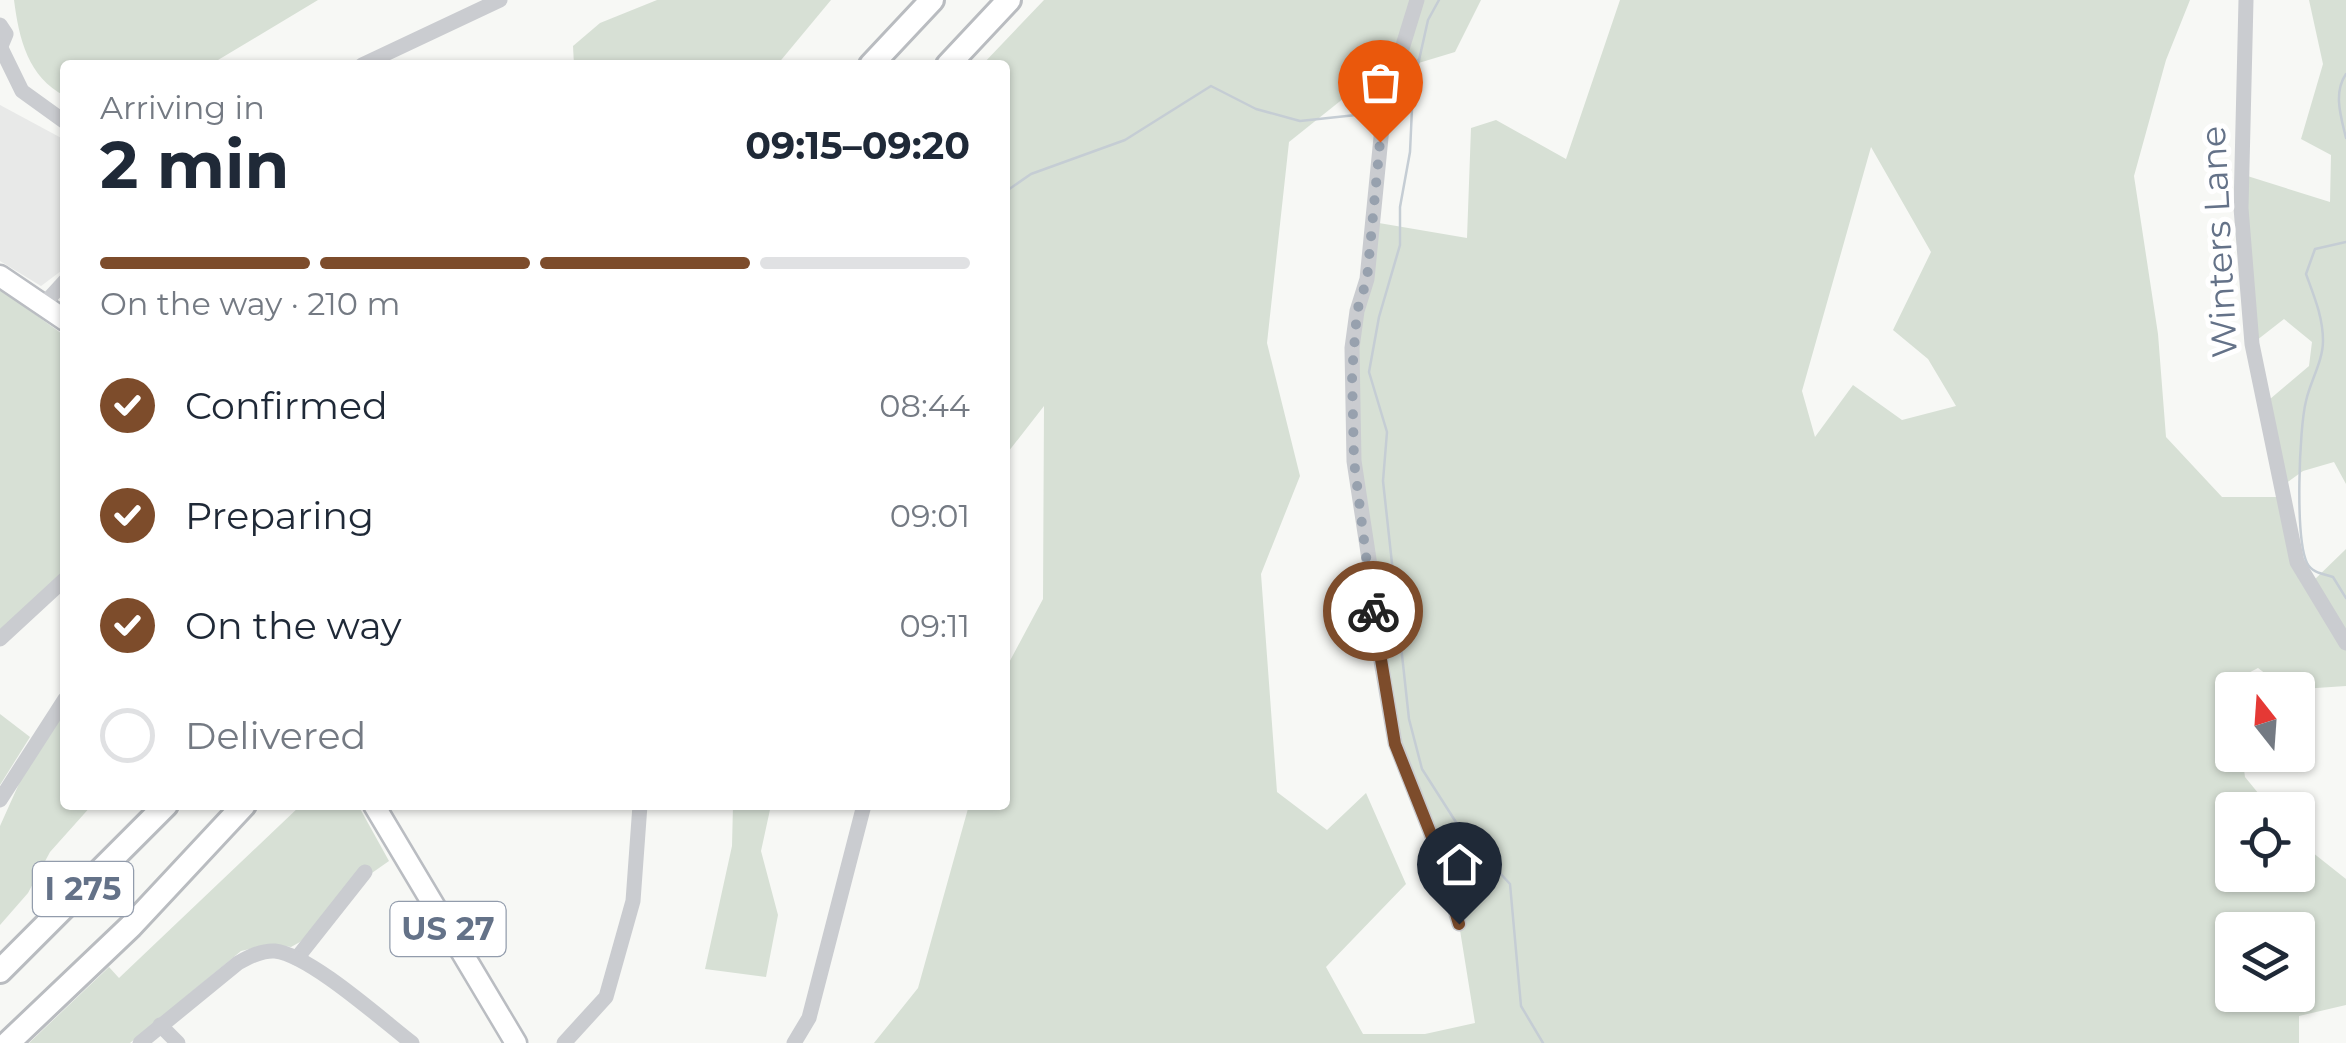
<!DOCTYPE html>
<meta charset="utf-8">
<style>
:root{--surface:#fff;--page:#f6f6f7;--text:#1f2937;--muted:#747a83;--line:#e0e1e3;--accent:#7d4c2b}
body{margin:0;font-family:Montserrat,sans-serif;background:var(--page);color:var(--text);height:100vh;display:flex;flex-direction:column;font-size:38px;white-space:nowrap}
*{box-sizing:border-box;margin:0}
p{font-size:32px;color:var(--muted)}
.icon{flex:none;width:55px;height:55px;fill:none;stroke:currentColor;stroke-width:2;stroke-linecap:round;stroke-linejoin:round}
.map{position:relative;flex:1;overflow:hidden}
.side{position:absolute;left:60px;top:60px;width:950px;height:750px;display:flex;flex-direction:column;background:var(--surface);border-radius:10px;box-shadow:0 2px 8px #0004}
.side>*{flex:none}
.needle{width:65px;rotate:343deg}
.controls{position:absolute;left:2215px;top:672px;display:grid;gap:20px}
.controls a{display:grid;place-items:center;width:100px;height:100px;border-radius:10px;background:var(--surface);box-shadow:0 2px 8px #0004;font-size:50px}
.pin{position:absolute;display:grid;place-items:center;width:85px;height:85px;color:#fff;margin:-102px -42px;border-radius:50% 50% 50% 0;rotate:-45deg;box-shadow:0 0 10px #0007}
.pin .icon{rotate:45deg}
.courier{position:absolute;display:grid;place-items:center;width:100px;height:100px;margin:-50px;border:8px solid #7d4c2b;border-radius:50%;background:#fff;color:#222;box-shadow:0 2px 12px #0007}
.head em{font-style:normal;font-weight:700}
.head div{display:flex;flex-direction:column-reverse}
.head{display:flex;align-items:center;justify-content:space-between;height:170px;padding:0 40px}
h1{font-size:65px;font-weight:700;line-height:75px}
.bar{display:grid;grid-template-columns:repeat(4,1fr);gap:15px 10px;align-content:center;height:120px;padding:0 40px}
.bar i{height:12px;border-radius:8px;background:var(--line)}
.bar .selected{background:var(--accent)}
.bar p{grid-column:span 4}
ol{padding:0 40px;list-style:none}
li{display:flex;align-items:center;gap:30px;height:110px}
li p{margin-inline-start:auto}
li .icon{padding:10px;border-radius:50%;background:var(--accent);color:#fff;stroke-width:4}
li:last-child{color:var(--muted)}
li i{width:55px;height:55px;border:5px solid var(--line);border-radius:50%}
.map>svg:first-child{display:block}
.built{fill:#e8e9e8}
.green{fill:#d7e0d5;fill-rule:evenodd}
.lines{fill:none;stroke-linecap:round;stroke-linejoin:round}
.stream{stroke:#c5cdd4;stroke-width:2.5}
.major-casing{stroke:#babdc2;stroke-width:25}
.highway-casing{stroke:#b9bcc0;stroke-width:28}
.minor{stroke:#caccd0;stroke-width:15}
.major{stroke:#fff;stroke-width:20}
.highway{stroke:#fff;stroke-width:22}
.done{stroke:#97a1ae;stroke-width:10;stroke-dasharray:0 18}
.route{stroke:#7d4c2b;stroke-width:12}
.labels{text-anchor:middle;stroke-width:10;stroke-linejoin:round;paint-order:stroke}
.shield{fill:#fff;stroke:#929cac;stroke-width:2.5}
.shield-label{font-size:32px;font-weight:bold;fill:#647288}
.street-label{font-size:35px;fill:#647288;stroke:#fff}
</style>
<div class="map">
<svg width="2346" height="1043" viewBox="0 0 2346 1043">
<rect width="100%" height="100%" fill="#f7f8f5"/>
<!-- built -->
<path class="built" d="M0 105 65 140V268L41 286 0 261Z"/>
<!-- green -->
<g class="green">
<path d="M14 0H318L213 63 65 65V96C28 77 19 39 14 0Z"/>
<path d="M657 0H831L777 65H574L573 46 600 23Z"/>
<path d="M1044 0H1481L1455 52 1369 78 1289 142 1267 343 1300 476 1261 574 1277 792 1327 830 1366 793 1406 884 1326 967 1363 1034H1425L1475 1023 1459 924 1385 688 1351 374 1373 222 1467 238 1471 128 1496 120 1566 159 1620 0H2190L2166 60 2134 176 2158 334 2166 437 2222 497H2284L2311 583 2346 549V686L2287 690 2258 668 2233 681 2232 755H2242L2245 777 2272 810H2232V875H2298V841L2346 879V1005L2299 1016V1043H874L918 988 969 805H1005V670L1043 599 1044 406 1005 456V65H982ZM1871 147 1931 252 1893 330 1928 359 1956 406 1902 420 1853 385 1815 437 1802 391ZM2232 930H2298V995H2232Z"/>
<path d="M2309 0H2346V484L2334 462 2303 471 2282 486 2263 405 2309 366 2312 342 2284 319 2252 344 2241 174 2330 202 2331 155 2301 139 2323 64Z"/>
<path d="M0 289 65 336V573L0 633Z"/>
<path d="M65 705V805H92L50 852 28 893 0 925V826L31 757Z"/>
<path d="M0 714 30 737 0 785Z"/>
<path d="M301 805H358L389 861 369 875 300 942 291 947 270 944 241 951 130 1043H29L109 967 119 978Z"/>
<path d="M733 805H771L761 851 778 915 766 977 705 969 732 846Z"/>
</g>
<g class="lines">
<!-- stream -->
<g class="stream">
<path d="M1439 0 1428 20 1413 87 1410 152 1400 207V245L1379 317 1369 372 1387 432 1383 481 1409 719 1422 769 1461 830 1510 884 1521 1006 1543 1043"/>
<path d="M1402 74 1418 60"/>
<path d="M2346 74C2333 93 2341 117 2346 138"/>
<path d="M1005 192 1031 174 1125 140 1211 86 1256 109 1300 121 1356 115 1381 93"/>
<path d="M2346 242 2315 249 2306 274C2314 296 2323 317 2323 341 2323 361 2310 382 2306 401 2299 429 2295 538 2307 563 2312 573 2324 574 2333 577L2346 598"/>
</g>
<!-- major casing -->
<g class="major-casing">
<g id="major">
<path d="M0 276 65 320"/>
<path d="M374 805 516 1043"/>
</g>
</g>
<!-- highway casing -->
<g class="highway-casing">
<g id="highway">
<path d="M871 65 932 0"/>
<path d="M948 65 1009 0"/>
<path d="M0 971 166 805"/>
<path d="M8 1043 131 926 244 805"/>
</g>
</g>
<!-- minor -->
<g class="minor">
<path d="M1417 0 1384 107 1367 279 1357 311 1352 348 1354 461 1372 579 1375 626 1395 743 1436 847 1459 924"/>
<path d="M2246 0 2241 208 2252 344 2297 562 2346 643"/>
<path d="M0 25 6 34 1 46"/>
<path d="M0 46 22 91 65 122"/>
<path d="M362 65 500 0"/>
<path d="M44 304 65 281"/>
<path d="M0 639 65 579"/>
<path d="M0 800 65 699"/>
<path d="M297 958 365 872"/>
<path d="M160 1025 178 1043"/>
<path d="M140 1043 238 963C249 957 262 950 275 951 310 955 382 1020 412 1043"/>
<path d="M564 1043 606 997 633 901 640 805"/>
<path d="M794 1043 809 1018 864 805"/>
</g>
<!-- major -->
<use href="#major" class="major"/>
<!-- highway -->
<use href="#highway" class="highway"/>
</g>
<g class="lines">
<!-- done -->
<path class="done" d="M1373 611 1354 461 1352 374 1357 311 1367 279 1380 142"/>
<!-- route -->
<path class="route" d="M1373 611 1395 744 1436 847 1459 924"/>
</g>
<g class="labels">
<!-- shield labels -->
<g class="shield">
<rect x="33" y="862" width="100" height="54" rx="8"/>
<rect x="390.5" y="902" width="115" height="54" rx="8"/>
</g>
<g class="shield-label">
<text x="83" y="900">I 275</text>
<text x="448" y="940">US 27</text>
</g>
<!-- street labels -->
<g class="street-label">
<text transform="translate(2219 242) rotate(-93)" y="12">Winters Lane</text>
</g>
</g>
</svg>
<div class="controls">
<a><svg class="needle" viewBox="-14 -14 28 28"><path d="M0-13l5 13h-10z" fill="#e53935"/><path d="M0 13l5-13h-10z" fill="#747a83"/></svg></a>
<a><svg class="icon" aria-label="locate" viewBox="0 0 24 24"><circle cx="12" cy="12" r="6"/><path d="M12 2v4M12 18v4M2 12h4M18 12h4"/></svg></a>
<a><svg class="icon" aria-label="layers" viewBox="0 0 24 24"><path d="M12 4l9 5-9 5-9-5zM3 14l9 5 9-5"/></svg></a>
</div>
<div class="pin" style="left:1380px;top:142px;background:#ea580c"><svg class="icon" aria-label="bag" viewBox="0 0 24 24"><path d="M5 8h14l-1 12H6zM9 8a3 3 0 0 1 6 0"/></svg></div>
<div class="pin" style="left:1459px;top:924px;background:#1f2937"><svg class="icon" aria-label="home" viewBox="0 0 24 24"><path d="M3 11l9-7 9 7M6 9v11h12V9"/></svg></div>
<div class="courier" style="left:1373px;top:611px"><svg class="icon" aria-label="bike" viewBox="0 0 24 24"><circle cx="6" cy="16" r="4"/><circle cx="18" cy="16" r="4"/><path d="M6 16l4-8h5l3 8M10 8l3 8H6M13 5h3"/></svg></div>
<section class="side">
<div class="head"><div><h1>2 min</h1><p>Arriving in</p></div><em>09:15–09:20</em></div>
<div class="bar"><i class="selected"></i><i class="selected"></i><i class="selected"></i><i></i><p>On the way · 210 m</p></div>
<ol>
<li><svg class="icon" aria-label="check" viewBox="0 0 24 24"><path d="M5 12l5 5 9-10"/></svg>Confirmed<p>08:44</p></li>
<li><svg class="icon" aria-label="check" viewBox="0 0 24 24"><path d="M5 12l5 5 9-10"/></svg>Preparing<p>09:01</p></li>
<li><svg class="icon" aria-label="check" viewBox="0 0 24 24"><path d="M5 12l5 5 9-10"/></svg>On the way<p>09:11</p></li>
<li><i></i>Delivered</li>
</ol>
</section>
</div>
